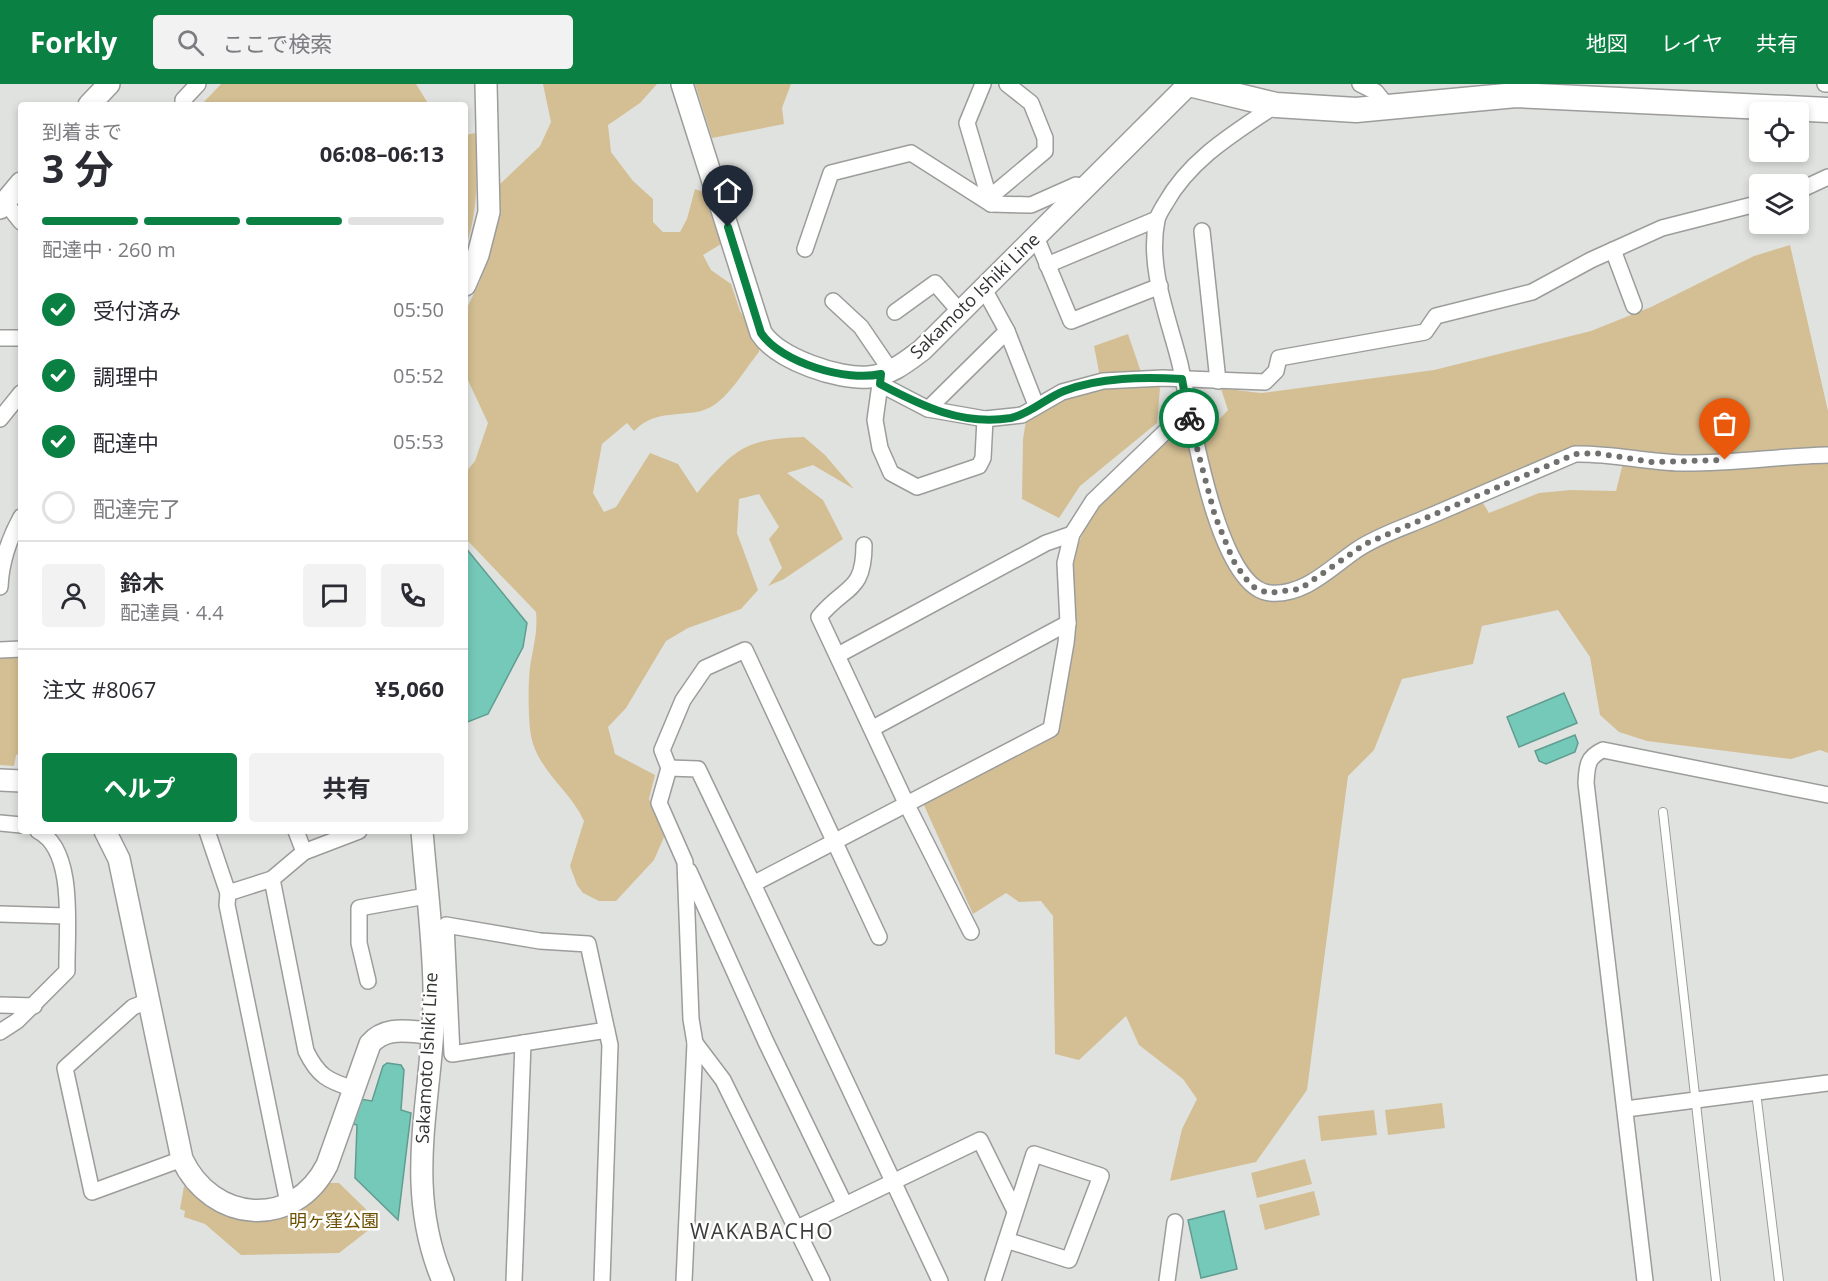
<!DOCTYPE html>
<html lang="ja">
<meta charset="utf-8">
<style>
:root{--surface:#fff;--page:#f2f2f3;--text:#2b2b33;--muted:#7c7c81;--line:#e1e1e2;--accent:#0b8043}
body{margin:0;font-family:"Open Sans","Noto Sans JP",sans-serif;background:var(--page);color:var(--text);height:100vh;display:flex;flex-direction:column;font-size:22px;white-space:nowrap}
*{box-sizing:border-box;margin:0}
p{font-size:20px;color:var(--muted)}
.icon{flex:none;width:33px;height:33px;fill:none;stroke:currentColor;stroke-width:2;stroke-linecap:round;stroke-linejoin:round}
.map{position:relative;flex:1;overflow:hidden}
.side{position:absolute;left:18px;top:18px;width:450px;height:732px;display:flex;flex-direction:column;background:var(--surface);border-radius:6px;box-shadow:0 3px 9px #0003}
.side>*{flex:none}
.tools{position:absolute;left:1749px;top:18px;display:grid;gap:12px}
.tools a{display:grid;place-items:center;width:60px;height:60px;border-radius:6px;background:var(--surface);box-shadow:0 3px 9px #0003;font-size:30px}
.pin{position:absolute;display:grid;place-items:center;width:51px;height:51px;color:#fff;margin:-62px -26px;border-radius:50% 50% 50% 0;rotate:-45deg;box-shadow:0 0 6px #0007}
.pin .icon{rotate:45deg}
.courier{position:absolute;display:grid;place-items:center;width:60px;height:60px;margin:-30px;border:4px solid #0b8043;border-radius:50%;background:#fff;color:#222;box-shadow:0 2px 8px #0007}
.summary em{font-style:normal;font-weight:700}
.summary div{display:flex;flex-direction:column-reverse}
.summary{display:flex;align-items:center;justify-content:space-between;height:102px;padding:0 24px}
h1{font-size:39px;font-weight:700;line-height:45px}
.bar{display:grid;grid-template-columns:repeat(4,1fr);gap:9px 6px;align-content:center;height:72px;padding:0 24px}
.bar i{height:8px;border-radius:4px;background:var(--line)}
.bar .on{background:var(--accent)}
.bar p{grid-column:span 4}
.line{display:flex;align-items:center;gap:15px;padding:0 24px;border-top:2px solid var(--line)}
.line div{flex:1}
.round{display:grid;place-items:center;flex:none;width:63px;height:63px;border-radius:6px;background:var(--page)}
ol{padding:0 24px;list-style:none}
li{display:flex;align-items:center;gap:18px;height:66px}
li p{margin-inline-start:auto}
li .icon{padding:6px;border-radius:50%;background:var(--accent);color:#fff;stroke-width:4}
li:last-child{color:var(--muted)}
li i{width:33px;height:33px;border:3px solid var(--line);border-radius:50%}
.action{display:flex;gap:12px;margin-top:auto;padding:12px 24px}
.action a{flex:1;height:69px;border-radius:6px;background:var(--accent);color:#fff;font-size:24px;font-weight:700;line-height:69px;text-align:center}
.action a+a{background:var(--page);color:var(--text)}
header{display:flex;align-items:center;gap:36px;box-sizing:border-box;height:84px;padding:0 30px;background:var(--accent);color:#fff}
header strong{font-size:28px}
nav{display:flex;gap:33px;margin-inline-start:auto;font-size:21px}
.search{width:420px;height:54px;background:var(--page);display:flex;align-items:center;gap:15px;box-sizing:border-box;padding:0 21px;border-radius:6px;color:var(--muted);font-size:22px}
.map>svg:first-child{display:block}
.green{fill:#d4bf94;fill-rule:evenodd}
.water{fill:#75c9b9;stroke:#619c90;stroke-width:1.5}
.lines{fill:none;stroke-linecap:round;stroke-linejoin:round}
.lane-casing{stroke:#9c9d9b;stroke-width:10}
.street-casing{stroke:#9c9d9b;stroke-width:18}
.secondary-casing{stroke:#9c9d9b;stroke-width:24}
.primary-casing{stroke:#9c9d9b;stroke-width:27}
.lane{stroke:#fff;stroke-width:8}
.street{stroke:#fff;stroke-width:15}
.secondary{stroke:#fff;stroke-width:21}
.primary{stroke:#fff;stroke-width:24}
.done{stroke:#70706f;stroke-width:6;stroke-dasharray:0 10.8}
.route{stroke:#0b8043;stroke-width:8}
.labels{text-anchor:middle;stroke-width:5;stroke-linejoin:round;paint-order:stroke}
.street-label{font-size:18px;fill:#333332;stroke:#fff}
.park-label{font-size:18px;fill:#6c5000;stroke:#fff}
.quarter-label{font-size:21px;letter-spacing:1.5px;fill:#3d3e3c;stroke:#fff}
</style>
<header>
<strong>Forkly</strong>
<div class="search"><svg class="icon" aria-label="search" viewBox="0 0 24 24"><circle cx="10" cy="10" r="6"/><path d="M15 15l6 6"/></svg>ここで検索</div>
<nav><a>地図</a><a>レイヤ</a><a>共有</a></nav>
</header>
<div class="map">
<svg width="1828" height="1197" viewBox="0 0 1828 1197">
<rect width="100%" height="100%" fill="#e0e2df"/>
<!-- green -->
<g class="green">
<path d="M221 0H416L429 21H201Z"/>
<path d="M543 0H657L640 19 608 41 611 68 633 97 653 115V138L663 148H680L687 135 695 105 703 108 721 160 703 171 711 186 731 200 740 227 760 260 759 268C745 285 729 314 709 324 686 335 657 323 634 347L627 339 602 360 593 409 604 428 616 423 650 369 678 380 697 409C735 365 744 355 804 353L825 371 854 405 813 381 787 389 823 416 843 455 784 495 768 502 782 484 769 455 779 443 759 410 739 415 737 449 758 506 741 525 688 544 666 557 626 624 608 643 615 670 655 691 649 715 664 753 654 776 616 817H599L583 809 577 801 570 782 584 737C570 706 538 687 531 652 528 635 528 600 530 583 533 564 538 548 536 528L465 454V389L475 377 488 339 465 290V228L480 197 495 148 499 101 540 62 551 38Z"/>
<path d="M695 0H791L782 24 784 40 712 54Z"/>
<path d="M476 49C477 89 479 127 465 165V51Z"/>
<path d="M1790 161 1828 327V669L1820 666 1791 675 1647 657 1619 648 1600 631 1590 573 1558 526 1482 542 1473 580 1402 595 1374 666 1348 692 1307 1006 1256 1078 1170 1097 1182 1045 1197 1015 1183 995 1139 961 1126 932 1079 976 1055 970 1053 832 1041 817 1019 818 1006 809 973 830 923 719 1058 649 1075 557V514L1070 481 1090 431 1131 389 1176 351 1212 343 1228 326 1221 305C1236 305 1247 308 1262 309L1434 286 1591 247 1651 223 1754 172ZM1582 362 1626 367 1616 407 1571 406 1539 409 1489 429 1474 404Z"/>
<path d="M1128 250 1141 288 1100 293 1094 262Z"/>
<path d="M1155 297 1160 304 1157 339 1080 402 1059 434 1022 415 1023 355 1027 331C1076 305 1100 301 1155 297Z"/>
<path d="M21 572V670L16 671 14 682 0 681V573Z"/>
<path d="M1442 1019 1445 1044 1388 1051 1385 1026Z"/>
<path d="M1374 1026 1377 1051 1321 1057 1318 1032Z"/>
<path d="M1305 1075 1312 1100 1257 1114 1251 1089Z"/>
<path d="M327 1099H339L379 1138 339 1169 241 1171 205 1140 184 1133 185 1127 180 1125 184 1102C195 1112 208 1125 222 1130 261 1144 303 1132 327 1099Z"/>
<path d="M1314 1107 1320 1131 1265 1146 1259 1121Z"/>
</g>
<!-- water -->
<g class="water">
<path d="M465 463 527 539 523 563 488 630 465 639Z"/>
<path d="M1564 609 1577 639 1519 663 1507 633Z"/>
<path d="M1575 651 1578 659 1575 668 1546 680 1539 677 1535 667Z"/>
<path d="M387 979 401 981 404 986 401 1026 411 1029 398 1136 355 1094 357 1041 353 1040 360 1015 372 1017 383 982Z"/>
<path d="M1224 1127 1237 1185 1201 1194 1188 1136Z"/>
</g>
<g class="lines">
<!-- lane casing -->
<g class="lane-casing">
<g id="lane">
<path d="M1663 728 1716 1197"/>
<path d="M1756 1008 1779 1197"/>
</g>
</g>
<!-- street casing -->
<g class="street-casing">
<g id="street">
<path d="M983 0 967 39 991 120"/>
<path d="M1360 0 1376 8 1387 22"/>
<path d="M1825 0H1828"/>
<path d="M183 21V16L198 0"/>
<path d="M1276 21C1234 49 1190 75 1165 120 1162 125 1158 131 1157 136 1147 184 1169 235 1180 280 1190 324 1216 505 1270 509 1305 512 1331 483 1358 465 1379 451 1405 443 1428 433 1477 412 1526 391 1575 370 1611 369 1645 378 1681 379 1730 380 1779 372 1828 371"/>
<path d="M1798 107 1828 93"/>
<path d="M989 114 1045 67V54L1031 19 1007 0"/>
<path d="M5 118 21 138"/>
<path d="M1202 147 1218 297"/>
<path d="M1036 153 1071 237 1160 202"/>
<path d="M805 165 831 89 911 69 991 120 1031 121 1076 101 1085 103"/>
<path d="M1613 166 1634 222"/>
<path d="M1047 181 1157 135"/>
<path d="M984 205 1007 247 1036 321"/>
<path d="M833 217 861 243 891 287"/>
<path d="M895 228 935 199 961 229"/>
<path d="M0 254H21"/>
<path d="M881 293 875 336 880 364 891 389 917 403 979 382 983 374 985 335"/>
<path d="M880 300 928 325 985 335 1022 331 1062 308 1103 297 1163 294 1265 298 1276 287 1279 274 1425 248 1436 232 1532 208 1591 176 1662 144 1760 119"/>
<path d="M928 325 1007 247"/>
<path d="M0 335 21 309"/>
<path d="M864 461C864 509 845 501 819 533L907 721 971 848"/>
<path d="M0 503C1 477 9 455 21 433"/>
<path d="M0 566 21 565"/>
<path d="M838 571 1046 459 1072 450"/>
<path d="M873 644 1068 539"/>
<path d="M669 684 698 685 753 800"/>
<path d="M0 739 21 741"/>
<path d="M207 747 228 809 272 795"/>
<path d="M296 747 304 768"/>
<path d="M689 787 766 958 845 1121"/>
<path d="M228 809 227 821 288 1119"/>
<path d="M0 830 66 832"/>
<path d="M368 897 359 859V824L426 812"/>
<path d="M148 917 133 923 65 984 92 1108 182 1075"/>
<path d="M0 921 34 922"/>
<path d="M0 948 17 937 67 887C66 850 77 766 38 747"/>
<path d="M695 959 723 996 822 1197"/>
<path d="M354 1005C328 997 318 992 306 967L272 795 304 768 359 747"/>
<path d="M1626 1025 1828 999"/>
<path d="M797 1144 980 1056 1015 1127"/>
<path d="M514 1197 523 959"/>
<path d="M602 1197 610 961 588 860 540 857 446 841 452 970 607 946"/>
<path d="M684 1197 695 959 691 935 685 778 659 719 669 684 662 666 683 616 705 584 745 566 879 853"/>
<path d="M940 1197 753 800 1051 645 1066 559 1068 539 1065 479 1072 450 1093 417 1167 346 1190 337"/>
<path d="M993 1197 1034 1070 1101 1092 1069 1176 1006 1156"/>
<path d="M1167 1197 1175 1138"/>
<path d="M1645 1197 1586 699C1587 682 1587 673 1603 666L1828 711"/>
</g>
</g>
<!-- secondary casing -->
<g class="secondary-casing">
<g id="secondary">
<path d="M682 0 761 249C778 275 839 296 869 293 890 291 906 278 922 266L1189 0"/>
<path d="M89 21 109 0"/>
<path d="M0 124 21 99"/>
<path d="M465 201 478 171 489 128 486 0"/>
<path d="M0 696 21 697"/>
<path d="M105 747 119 775 182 1075C212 1139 294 1146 327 1081L370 960C386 941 409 948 432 949"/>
<path d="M422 747C426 798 433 851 434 903 436 1007 400 1095 443 1197"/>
</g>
</g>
<!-- primary casing -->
<g class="primary-casing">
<path id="primary" d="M1189 0 1276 21 1356 26 1516 11 1828 26"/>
</g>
<!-- lane -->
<use href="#lane" class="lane"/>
<!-- street -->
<use href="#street" class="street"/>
<!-- secondary -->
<use href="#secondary" class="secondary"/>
<!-- primary -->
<use href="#primary" class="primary"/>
</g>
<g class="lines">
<!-- done -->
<path class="done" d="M1189 334 1215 432 1233 476 1245 494 1255 504 1268 509 1300 505 1365 460 1575 370 1595 369 1652 378 1725 376"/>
<!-- route -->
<path class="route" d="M728 143 761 249C781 279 847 298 881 290L880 300C922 322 962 342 1011 334 1030 330 1046 314 1064 307 1100 293 1144 293 1182 295L1189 334"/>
</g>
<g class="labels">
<!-- street labels -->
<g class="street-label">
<text transform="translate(975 212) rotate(-44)" y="6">Sakamoto Ishiki Line</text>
<text transform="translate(427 974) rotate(-87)" y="6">Sakamoto Ishiki Line</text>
</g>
<!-- park labels -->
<g class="park-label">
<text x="334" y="1143">明ヶ窪公園</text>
</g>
<!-- quarter labels -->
<g class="quarter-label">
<text x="762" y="1155">WAKABACHO</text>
</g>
</g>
</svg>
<div class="tools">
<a><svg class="icon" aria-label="locate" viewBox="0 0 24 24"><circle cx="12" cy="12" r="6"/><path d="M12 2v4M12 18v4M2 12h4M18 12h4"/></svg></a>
<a><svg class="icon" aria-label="layers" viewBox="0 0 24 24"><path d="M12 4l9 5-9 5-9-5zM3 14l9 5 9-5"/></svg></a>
</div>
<div class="pin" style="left:1725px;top:376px;background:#ea580c"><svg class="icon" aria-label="bag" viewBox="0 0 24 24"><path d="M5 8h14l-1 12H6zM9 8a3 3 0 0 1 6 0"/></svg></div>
<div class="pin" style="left:728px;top:143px;background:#1f2937"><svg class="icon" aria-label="home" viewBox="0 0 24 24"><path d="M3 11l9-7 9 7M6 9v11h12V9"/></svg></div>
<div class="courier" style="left:1189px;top:334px"><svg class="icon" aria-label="bike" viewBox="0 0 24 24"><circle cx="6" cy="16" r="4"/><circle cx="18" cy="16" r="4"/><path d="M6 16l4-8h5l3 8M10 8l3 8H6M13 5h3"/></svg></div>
<section class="side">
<div class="summary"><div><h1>3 分</h1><p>到着まで</p></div><em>06:08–06:13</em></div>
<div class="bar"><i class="on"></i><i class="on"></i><i class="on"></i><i></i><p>配達中 · 260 m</p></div>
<ol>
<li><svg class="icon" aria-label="check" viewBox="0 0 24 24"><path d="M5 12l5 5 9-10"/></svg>受付済み<p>05:50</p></li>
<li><svg class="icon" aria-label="check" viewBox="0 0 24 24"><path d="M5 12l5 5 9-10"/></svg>調理中<p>05:52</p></li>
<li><svg class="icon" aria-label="check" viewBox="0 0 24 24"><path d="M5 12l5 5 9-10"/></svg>配達中<p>05:53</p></li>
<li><i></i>配達完了</li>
</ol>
<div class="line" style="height:108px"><a class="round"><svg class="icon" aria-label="person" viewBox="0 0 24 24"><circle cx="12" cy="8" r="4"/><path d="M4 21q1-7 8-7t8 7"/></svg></a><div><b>鈴木</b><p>配達員 · 4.4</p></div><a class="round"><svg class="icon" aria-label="chat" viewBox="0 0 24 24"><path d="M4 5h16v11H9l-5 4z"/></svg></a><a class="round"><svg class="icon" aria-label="phone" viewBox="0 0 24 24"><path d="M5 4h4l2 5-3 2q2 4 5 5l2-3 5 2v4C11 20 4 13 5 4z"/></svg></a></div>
<div class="line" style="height:78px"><div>注文 #8067</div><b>¥5,060</b></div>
<div class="action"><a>ヘルプ</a><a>共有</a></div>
</section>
</div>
